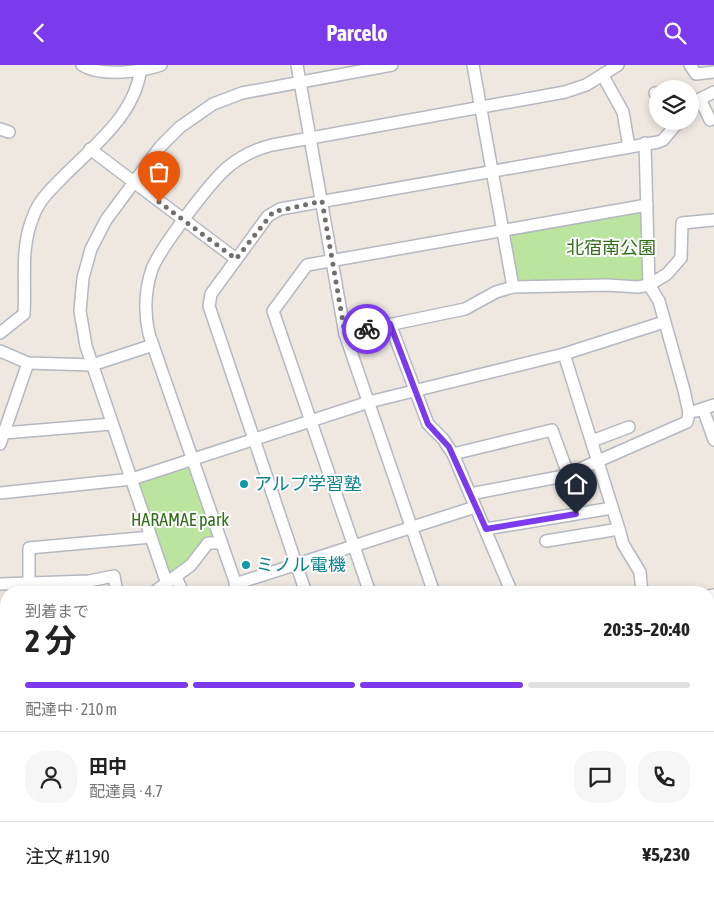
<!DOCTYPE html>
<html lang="ja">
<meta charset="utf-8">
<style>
:root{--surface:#fff;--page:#f6f6f6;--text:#222;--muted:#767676;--line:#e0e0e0;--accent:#7c3aed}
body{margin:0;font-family:"Asap Condensed","Noto Sans JP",sans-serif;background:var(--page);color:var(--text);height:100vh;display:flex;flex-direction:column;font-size:19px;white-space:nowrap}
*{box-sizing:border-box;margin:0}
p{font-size:16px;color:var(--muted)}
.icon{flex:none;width:28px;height:28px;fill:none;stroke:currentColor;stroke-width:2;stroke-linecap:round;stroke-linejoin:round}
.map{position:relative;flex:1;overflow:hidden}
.panel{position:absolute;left:0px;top:521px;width:715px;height:311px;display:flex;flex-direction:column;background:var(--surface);border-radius:20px 20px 0 0;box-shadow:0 2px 8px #0003}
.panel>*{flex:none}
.tools{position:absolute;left:649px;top:15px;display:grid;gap:10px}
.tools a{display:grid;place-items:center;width:50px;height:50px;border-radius:50%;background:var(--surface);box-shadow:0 2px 8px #0003;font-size:25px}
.pin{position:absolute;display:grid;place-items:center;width:42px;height:42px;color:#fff;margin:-51px -21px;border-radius:50% 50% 50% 0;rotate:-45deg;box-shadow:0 0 5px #0007}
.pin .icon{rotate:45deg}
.courier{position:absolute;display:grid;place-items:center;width:50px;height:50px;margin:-25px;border:4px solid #7c3aed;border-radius:50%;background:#fff;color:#222;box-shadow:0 1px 6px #0007}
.summary em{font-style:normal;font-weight:700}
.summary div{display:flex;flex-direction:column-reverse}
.summary{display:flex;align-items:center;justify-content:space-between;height:85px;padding:0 25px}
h1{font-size:32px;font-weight:700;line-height:38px}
.bar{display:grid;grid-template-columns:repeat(4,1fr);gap:8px 5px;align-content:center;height:60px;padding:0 25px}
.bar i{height:6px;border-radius:4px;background:var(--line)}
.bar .current{background:var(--accent)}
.bar p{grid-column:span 4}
.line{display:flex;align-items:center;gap:12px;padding:0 25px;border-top:1px solid var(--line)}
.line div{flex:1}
.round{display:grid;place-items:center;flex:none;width:52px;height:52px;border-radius:20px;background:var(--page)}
header{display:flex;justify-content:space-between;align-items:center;height:65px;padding:0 25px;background:var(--accent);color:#fff;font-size:22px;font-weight:700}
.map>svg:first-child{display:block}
.green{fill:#bbe59e}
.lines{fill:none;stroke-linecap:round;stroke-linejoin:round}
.minor-casing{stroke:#b4b8c1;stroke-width:14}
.minor{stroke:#fff;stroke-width:11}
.done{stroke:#726f6d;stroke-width:5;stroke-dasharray:0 9}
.route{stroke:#7c3aed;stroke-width:6}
.culture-dot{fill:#0f9aa8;stroke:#fff;stroke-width:2}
.labels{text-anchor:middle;stroke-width:4;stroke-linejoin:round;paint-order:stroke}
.park-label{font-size:18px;fill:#326d1b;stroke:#fff}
.culture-label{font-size:18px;fill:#0d838f;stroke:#fff;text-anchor:start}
</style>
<header><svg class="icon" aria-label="back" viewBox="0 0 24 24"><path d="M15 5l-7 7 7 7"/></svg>Parcelo<svg class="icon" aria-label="search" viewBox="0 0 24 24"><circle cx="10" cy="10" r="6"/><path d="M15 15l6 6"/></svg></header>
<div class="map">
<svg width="714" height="832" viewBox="0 0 714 832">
<rect width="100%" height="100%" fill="#efe8e1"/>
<!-- green -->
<g class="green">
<path d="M643 144 645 212 642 219 519 217 515 214 508 173 510 169Z"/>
<path d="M189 399 218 475 170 512 136 417Z"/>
<path d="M68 826H153L152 832H98Z"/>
</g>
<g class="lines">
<!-- minor casing -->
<g class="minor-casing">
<g id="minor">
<path d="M82 0C101 12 141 7 161 0"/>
<path d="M297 0 345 269 434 528"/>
<path d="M473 0 513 222"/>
<path d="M690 0 696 9 714 7"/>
<path d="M603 11 623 47 629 82"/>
<path d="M655 28 658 29"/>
<path d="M700 34 710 55"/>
<path d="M690 44 700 34 714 27"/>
<path d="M0 64 9 67"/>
<path d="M90 84 236 194"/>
<path d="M390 259 428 359 443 374 453 389 552 365 568 409"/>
<path d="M0 268 24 249C26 216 20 183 33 152 38 137 49 126 60 115 91 83 138 49 141 0"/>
<path d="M345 269 465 244 496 227 513 222 607 220 638 222 649 220 667 209 681 193 682 158 714 155"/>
<path d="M0 286 28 298 92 300 153 280"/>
<path d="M703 344 714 375"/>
<path d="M696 346 714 340"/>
<path d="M4 368 112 359"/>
<path d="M592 376 629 362"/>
<path d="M0 379 28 298"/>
<path d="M453 389 512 528"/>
<path d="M0 428 132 414 369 337 564 289 664 257"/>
<path d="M470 429 564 411 687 357 689 348 684 325 659 236 649 220 645 78"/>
<path d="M486 464 612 443"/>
<path d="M619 464 623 479 640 507 642 528"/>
<path d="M546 476 619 464 564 289"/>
<path d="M176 512 183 528"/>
<path d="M29 518V483L151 472"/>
<path d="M0 519 89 516 114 511 117 528"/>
<path d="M167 519 86 281 80 246 83 213 91 184 106 155 160 82 180 62 213 39 242 28 392 0"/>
<path d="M235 519 475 442"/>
<path d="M153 528 191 500 208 478H221"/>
<path d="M239 528 149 269C144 247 145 225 152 204 161 182 210 117 228 102 241 91 256 84 272 80L565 27 586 20 618 0"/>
<path d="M306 528 209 241 211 229 268 151 280 144 658 77 663 75 679 56"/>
<path d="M370 528 273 246 307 200 647 140"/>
<path d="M709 531 714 530"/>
<path d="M0 559 6 558"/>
<path d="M709 600H714"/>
<path d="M0 615 6 621"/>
<path d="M709 657H714"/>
<path d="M0 684 6 713"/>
<path d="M709 736 714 737"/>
<path d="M0 812 6 814"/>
<path d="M37 826 38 832"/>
<path d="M49 826 79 832"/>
<path d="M221 826 227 832"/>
<path d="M459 826 465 829 466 826"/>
<path d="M510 826 511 832"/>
<path d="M587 826 589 832"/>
<path d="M655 826 656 832"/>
<path d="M373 832 376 826"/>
</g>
</g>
<!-- minor -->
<use href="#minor" class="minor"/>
</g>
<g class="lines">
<!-- done -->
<path class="done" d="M159 137 236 194 273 147 322 136 345 269 367 264"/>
<!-- route -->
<path class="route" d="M367 264 390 259 428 359 449 382 486 464 576 449"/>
</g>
<!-- markers -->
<g class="culture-dot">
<circle cx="244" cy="419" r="5"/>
<circle cx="246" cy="500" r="5"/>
</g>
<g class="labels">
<!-- park labels -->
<g class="park-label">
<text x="611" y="189">北宿南公園</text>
<text x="180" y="461">HARAMAE park</text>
</g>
<!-- culture labels -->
<g class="culture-label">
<text x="254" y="425">アルプ学習塾</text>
<text x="256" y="506">ミノル電機</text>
</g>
</g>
</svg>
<div class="tools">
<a><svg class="icon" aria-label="layers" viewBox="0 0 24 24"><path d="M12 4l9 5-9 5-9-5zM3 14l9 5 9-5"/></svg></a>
</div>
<div class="pin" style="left:159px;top:137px;background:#ea580c"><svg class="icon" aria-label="bag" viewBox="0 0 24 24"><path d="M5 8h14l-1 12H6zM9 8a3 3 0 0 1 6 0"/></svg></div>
<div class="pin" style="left:576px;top:449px;background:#1f2937"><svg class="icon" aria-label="home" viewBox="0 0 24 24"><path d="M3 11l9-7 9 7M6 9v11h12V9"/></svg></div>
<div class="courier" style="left:367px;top:264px"><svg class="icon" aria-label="bike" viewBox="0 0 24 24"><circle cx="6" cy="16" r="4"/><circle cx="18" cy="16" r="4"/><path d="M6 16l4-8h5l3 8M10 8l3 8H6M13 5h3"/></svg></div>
<section class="panel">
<div class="summary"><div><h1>2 分</h1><p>到着まで</p></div><em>20:35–20:40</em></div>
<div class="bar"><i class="current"></i><i class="current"></i><i class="current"></i><i></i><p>配達中 · 210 m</p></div>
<div class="line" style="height:90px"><a class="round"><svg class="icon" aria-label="person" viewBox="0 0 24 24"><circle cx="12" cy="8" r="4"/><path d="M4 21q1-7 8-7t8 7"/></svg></a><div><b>田中</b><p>配達員 · 4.7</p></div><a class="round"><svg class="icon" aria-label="chat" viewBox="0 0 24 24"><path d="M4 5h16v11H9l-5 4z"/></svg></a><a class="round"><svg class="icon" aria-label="phone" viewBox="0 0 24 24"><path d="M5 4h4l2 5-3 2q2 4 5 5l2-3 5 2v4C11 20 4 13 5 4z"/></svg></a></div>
<div class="line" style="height:65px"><div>注文 #1190</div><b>¥5,230</b></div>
</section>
</div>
